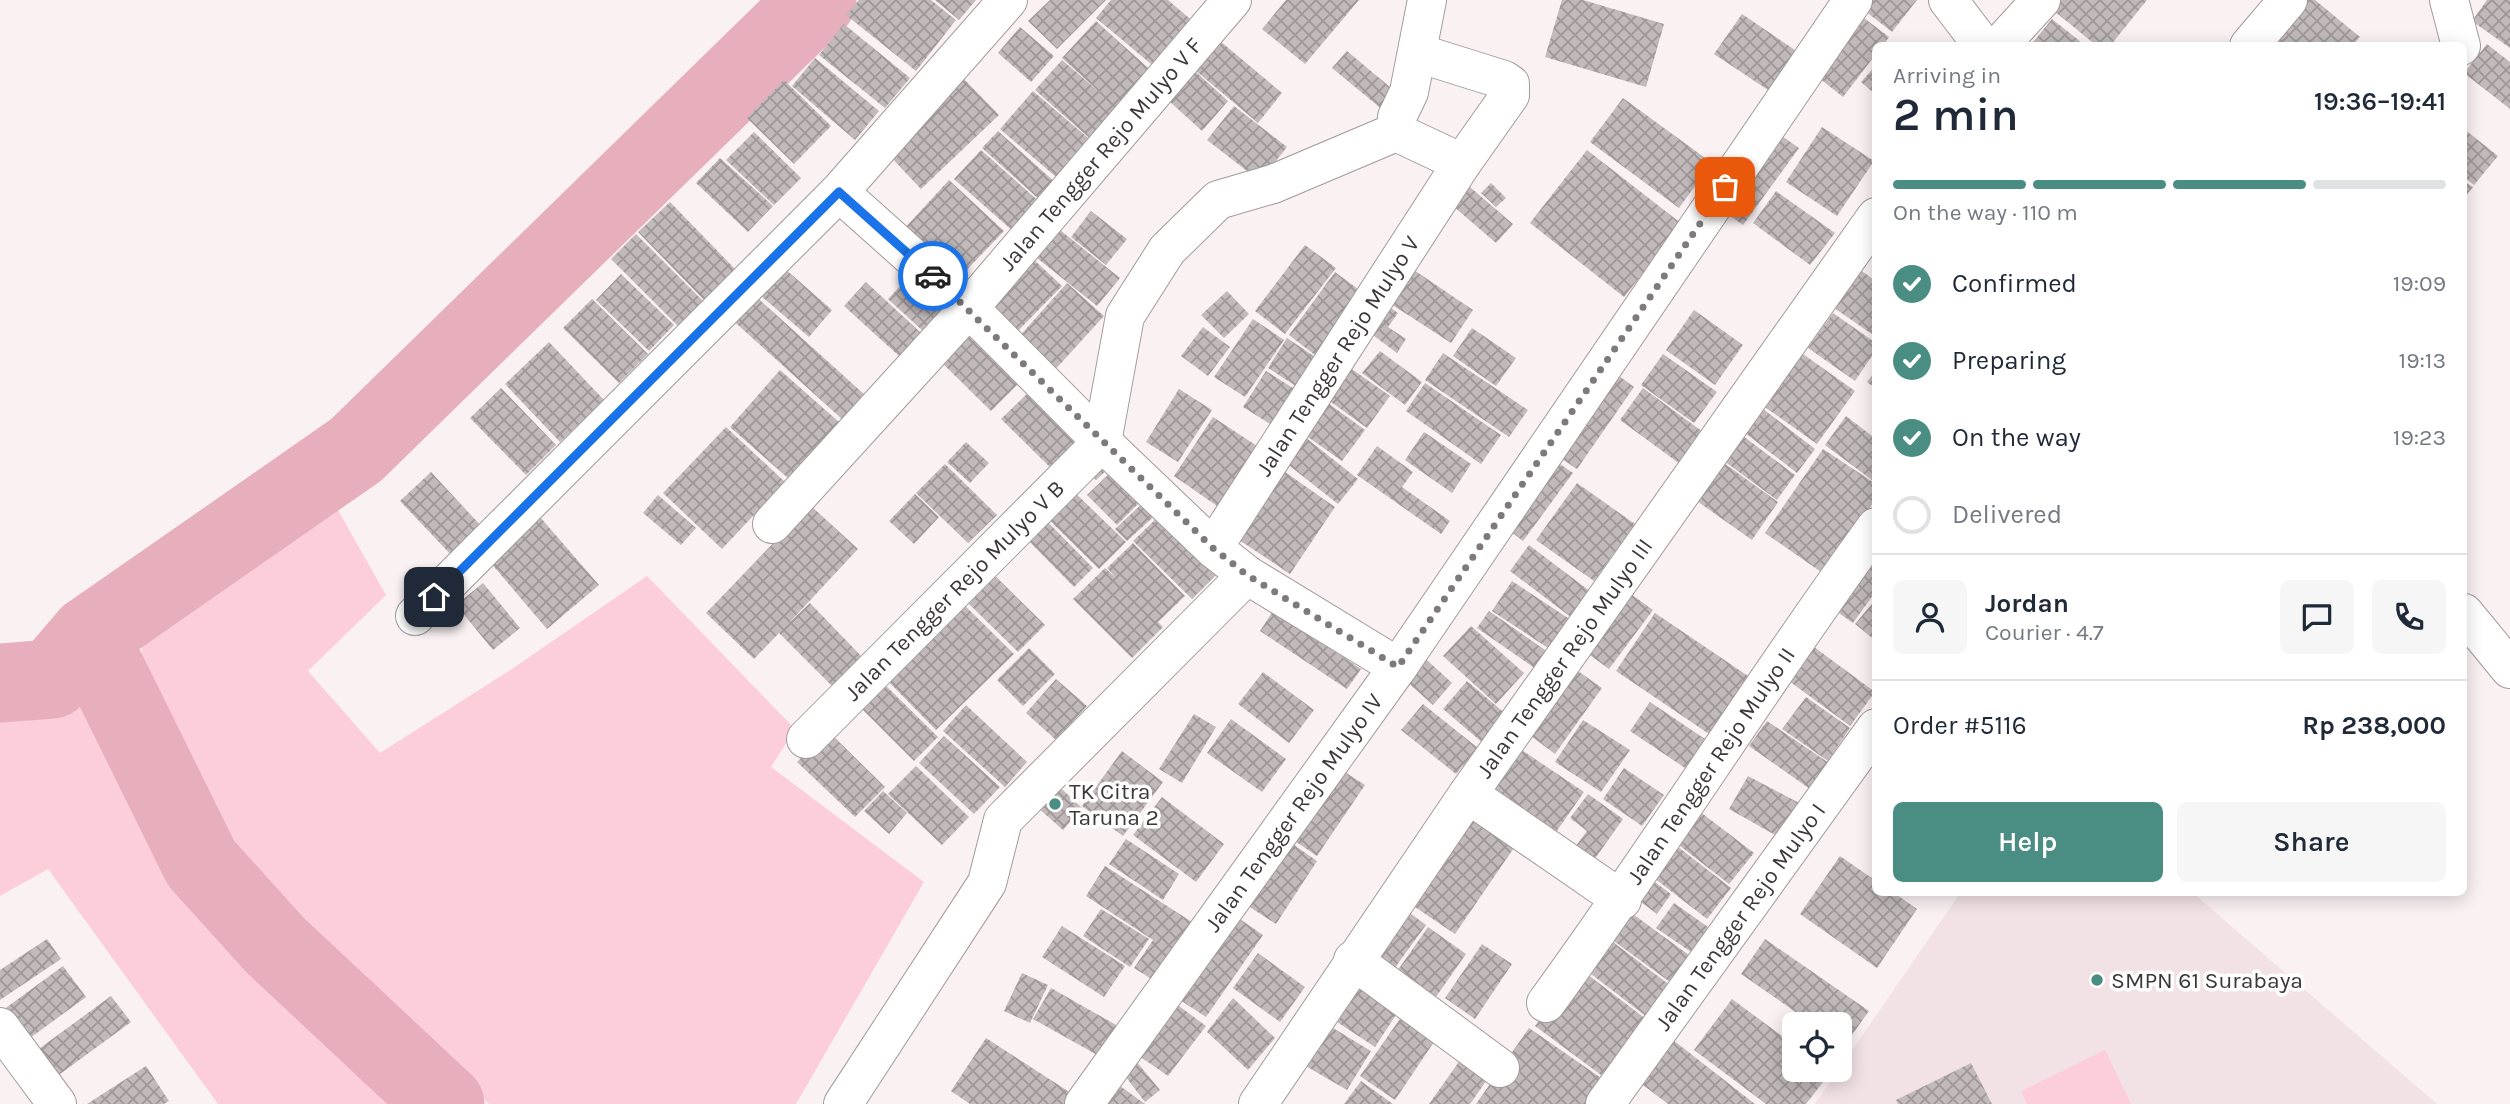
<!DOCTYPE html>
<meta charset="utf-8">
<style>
:root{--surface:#fff;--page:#f6f6f7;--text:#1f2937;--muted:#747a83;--line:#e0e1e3;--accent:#4a8e83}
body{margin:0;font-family:Karla,sans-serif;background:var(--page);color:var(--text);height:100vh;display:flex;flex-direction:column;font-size:26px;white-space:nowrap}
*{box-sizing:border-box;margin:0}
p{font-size:23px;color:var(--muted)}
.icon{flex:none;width:38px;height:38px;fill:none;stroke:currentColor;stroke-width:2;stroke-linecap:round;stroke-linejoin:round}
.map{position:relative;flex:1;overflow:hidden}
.details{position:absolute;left:1872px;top:42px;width:595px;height:854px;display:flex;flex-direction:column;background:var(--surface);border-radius:10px;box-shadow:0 4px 18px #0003}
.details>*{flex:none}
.fabs{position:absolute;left:1782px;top:1012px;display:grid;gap:14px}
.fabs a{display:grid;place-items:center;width:70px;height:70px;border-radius:10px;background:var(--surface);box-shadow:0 4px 18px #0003;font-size:35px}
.pin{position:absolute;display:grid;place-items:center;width:60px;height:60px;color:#fff;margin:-30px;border-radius:14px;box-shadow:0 4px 10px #0006}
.courier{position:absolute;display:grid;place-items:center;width:70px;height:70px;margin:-35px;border:5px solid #1a73e8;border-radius:50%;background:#fff;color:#222;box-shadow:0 2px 9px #0007}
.summary em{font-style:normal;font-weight:600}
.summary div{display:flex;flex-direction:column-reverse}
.summary{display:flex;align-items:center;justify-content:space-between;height:119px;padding:0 21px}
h1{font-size:46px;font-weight:600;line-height:52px}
.bar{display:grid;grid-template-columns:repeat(4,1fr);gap:10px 7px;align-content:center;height:84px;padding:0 21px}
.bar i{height:9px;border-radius:5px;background:var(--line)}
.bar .active{background:var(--accent)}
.bar p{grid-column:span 4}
.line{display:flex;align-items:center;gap:18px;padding:0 21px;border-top:2px solid var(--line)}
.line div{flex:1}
.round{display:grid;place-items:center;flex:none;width:74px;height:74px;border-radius:10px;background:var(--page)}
ol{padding:0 21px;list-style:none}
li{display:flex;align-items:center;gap:21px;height:77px}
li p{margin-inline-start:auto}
li .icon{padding:7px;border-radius:50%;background:var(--accent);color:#fff;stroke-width:4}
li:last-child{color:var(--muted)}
li i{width:38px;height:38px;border:4px solid var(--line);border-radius:50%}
.button{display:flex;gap:14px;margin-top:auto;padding:14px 21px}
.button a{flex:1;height:80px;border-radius:10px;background:var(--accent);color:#fff;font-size:28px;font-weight:600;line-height:80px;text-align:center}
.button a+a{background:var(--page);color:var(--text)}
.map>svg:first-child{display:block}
.built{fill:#f2e2e5}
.green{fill:#fbced9}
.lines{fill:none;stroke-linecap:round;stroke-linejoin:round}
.river{stroke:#e7aebc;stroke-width:79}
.building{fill:url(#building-cross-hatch)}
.minor-casing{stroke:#a29a9c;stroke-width:40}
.minor{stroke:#fff;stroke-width:38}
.done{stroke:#7e797a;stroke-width:7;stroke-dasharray:0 12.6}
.route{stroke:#1a73e8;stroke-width:9}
.poi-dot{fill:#4a8e83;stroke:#fff;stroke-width:2.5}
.labels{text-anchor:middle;stroke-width:7;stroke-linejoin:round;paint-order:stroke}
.street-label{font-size:23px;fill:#3c3839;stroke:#fff}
.poi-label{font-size:23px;fill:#3c3839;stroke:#fff;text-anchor:start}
</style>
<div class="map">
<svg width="2510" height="1104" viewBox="0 0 2510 1104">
<defs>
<pattern id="building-cross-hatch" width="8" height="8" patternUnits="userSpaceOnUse" patternTransform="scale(1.75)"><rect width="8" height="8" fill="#c1b9ba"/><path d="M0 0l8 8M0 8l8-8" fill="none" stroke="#9e9798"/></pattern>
</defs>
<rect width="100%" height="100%" fill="#faf1f3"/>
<!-- built -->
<path class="built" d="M1961 892 2193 893 2437 1104H1815Z"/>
<!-- green -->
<g class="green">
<path d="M335 505 386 595 308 671 380 753 512 669 647 576 795 729 771 767 924 882 796 1104H489L290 917 196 796 139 689 142 646Z"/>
<path d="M93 686 173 874 417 1104H218L48 869 0 896V722L66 711Z"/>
<path d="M2105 1050 2131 1104H2027L2021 1091Z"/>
</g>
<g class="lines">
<!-- river -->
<g class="river">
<path d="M89 636 201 863 275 945 445 1104"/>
<path d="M0 683 52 679 89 636 356 450 817 0"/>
</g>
</g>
<!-- building -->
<g class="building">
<path d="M859 0H931L956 20 916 71 846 15Z"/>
<path d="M935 0H976L959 20Z"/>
<path d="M1050 0H1106L1057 49 1028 21Z"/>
<path d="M1111 0H1168L1202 29 1163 74 1096 18Z"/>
<path d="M1286 0H1359L1305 64 1262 29Z"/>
<path d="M1562 0H1583L1664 24 1646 87 1545 57Z"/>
<path d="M1865 0H1917L1892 32 1860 7Z"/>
<path d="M2061 0H2147L2110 46H2097L2053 10Z"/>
<path d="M2298 0H2315L2360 37 2352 46H2261Z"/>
<path d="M2487 0H2510V48L2472 21Z"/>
<path d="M1742 14 1804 56 1777 96 1714 54Z"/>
<path d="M1860 15 1889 37 1883 46H1876V54L1843 97 1814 74Z"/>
<path d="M2052 19 2086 46H2030Z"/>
<path d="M1096 21 1157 76 1094 142 1035 90 1062 60 1103 95 1062 58Z"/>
<path d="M844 24 910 78 885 108 819 55Z"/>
<path d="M1020 27 1054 56 1031 82 998 53Z"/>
<path d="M1220 41 1282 93 1258 123 1195 70Z"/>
<path d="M2487 44 2510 62V109L2464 73Z"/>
<path d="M1347 51 1403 98 1389 115 1332 68Z"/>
<path d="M815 58 879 111 855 140 792 86Z"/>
<path d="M1876 65V95L1861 82Z"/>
<path d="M1196 72 1228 101 1202 131 1169 101Z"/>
<path d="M963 78 999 115 921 189 886 152Z"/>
<path d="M784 80 831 126 794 164 747 118Z"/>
<path d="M1033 91 1094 143 1062 182 1000 129Z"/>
<path d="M1623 98 1712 163 1679 208 1590 142Z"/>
<path d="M1234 106 1287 147 1260 181 1207 140Z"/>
<path d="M1822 127 1874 161 1837 216 1786 182Z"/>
<path d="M2464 129 2498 156 2474 185 2464 177Z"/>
<path d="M998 131 1057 184 1041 201 982 148Z"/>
<path d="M1775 131 1799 148 1743 225 1720 209Z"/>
<path d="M754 132 801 178 774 205 726 160Z"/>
<path d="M981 150 1042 204 1015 233 954 179Z"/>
<path d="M1587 150 1682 224 1624 297 1530 223Z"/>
<path d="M720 158 773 206 748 232 696 183Z"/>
<path d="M949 180 1004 231 957 280 903 230Z"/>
<path d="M2464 181 2473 187 2464 198Z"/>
<path d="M1491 183 1506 198 1496 207 1481 193Z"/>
<path d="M1470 187 1513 224 1496 243 1453 206Z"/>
<path d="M1776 191 1835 233 1810 265 1753 223Z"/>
<path d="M670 202 736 270 705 301 638 232Z"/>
<path d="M1091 211 1127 239 1106 265 1071 237Z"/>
<path d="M1055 226 1120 278 1097 306 1032 254Z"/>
<path d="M636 234 704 302 679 327 611 259Z"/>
<path d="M1305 245 1336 268 1285 334 1255 311Z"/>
<path d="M1029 255 1062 286 1014 335 982 305Z"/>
<path d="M1853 265 1876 281V337L1827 303Z"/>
<path d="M784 268 832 310 809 337 760 295Z"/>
<path d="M1411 268 1473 310 1451 343 1388 302Z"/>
<path d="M915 270 951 303 924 332 888 299Z"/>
<path d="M1335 272 1362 292 1315 355 1289 335Z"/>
<path d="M621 274 674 325 649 351 596 300Z"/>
<path d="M866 282 921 333 899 356 844 306Z"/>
<path d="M1067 283 1104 316 1052 373 1016 340Z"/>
<path d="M1227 291 1249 314 1224 338 1201 315Z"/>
<path d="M751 292 865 395 843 420 728 316Z"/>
<path d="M592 299 648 354 619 383 563 328Z"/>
<path d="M1385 304 1398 313 1388 327 1406 339 1397 353 1366 330Z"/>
<path d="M1694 310 1743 345 1715 385 1666 350Z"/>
<path d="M1833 313 1876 343V350L1855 381 1808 348Z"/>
<path d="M1253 319 1284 340 1245 397 1214 377Z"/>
<path d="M1203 327 1230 347 1208 376 1181 356Z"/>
<path d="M1472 328 1516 358 1496 386 1453 356Z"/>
<path d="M964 331 1018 384 991 411 937 358Z"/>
<path d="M1287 338 1324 363 1305 392 1268 368Z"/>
<path d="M549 342 604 400 560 442 505 384Z"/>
<path d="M1796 349 1855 391 1817 444 1758 402Z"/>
<path d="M1380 351 1422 382 1405 405 1362 373Z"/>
<path d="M1443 353 1528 410 1509 437 1425 380Z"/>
<path d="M1663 354 1717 392 1694 423 1641 385Z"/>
<path d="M1346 365 1390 396 1367 428 1324 397Z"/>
<path d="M1608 368 1634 387 1577 469 1550 451Z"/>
<path d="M780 370 839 422 788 478 730 427Z"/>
<path d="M1876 370V389L1867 382Z"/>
<path d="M1266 371 1301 393 1278 429 1243 407Z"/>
<path d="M1425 383 1501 435 1481 464 1406 411Z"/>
<path d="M1035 386 1090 440 1057 474 1001 419Z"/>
<path d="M501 388 556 445 526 475 470 418Z"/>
<path d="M1643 388 1703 432 1680 464 1620 420Z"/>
<path d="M1179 389 1212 410 1178 462 1146 442Z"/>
<path d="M1321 398 1365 430 1342 461 1298 430Z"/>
<path d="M1758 405 1815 449 1797 473 1740 429Z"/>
<path d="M1846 416 1876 439V483L1825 445Z"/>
<path d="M1213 417 1260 448 1220 508 1174 476Z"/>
<path d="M726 427 785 482 722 549 663 493Z"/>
<path d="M1735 430 1795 475 1777 500 1716 455Z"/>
<path d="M1424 432 1471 464 1452 493 1405 460Z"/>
<path d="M1301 434 1358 479 1338 504 1281 459Z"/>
<path d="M966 442 989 463 970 483 947 462Z"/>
<path d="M1377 446 1413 472 1402 487 1450 521 1441 534 1357 475Z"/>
<path d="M1823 449 1876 484V499L1824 574 1765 533Z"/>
<path d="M1714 456 1778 502 1752 540 1687 494Z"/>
<path d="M1550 457 1573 473 1523 541 1501 524Z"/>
<path d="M945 464 997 515 968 543 916 493Z"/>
<path d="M1110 467 1096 480 1085 469Z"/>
<path d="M1278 467 1335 507 1290 574 1232 535Z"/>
<path d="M1112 471 1141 501 1117 525 1087 495Z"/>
<path d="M431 472 483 528 453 557 400 501Z"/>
<path d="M1577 483 1635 524 1594 581 1536 540Z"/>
<path d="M1067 485 1126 542 1099 569 1041 512Z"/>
<path d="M915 494 939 517 914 544 889 521Z"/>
<path d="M658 495 696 528 681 545 643 513Z"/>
<path d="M1147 499 1159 512 1127 541 1115 529Z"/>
<path d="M810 505 858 549 788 624 810 603 865 660 835 689 779 633 754 659 706 613Z"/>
<path d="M1039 513 1093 568 1074 587 1020 532Z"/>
<path d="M1162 513 1220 571 1192 599 1133 541Z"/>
<path d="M540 517 599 585 547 629 489 561Z"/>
<path d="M1133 543 1185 596 1158 622 1163 627 1132 658 1073 599 1105 568 1116 578 1107 568Z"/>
<path d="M1529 545 1591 592 1572 618 1510 571Z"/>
<path d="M1876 551V591L1853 623 1826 604Z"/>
<path d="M991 572 1045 625 1018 652 964 599Z"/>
<path d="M1512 581 1571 620 1551 650 1492 611Z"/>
<path d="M483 583 520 628 493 650 456 605Z"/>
<path d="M1628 592 1653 610 1609 669 1583 650Z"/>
<path d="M956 597 1014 654 936 730 880 673Z"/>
<path d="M1876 599V641L1855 624Z"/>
<path d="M1273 611 1361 669 1347 689 1260 631Z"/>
<path d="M1489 611 1548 652 1536 669 1477 628Z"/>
<path d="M1655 613 1751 678 1712 736 1616 671Z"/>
<path d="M1471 626 1524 673 1496 704 1443 656Z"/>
<path d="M1806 641 1875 692 1850 726 1781 675Z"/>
<path d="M1029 648 1055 674 1023 706 997 680Z"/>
<path d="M1416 650 1452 683 1433 705 1396 672Z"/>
<path d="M1565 662 1602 688 1555 754 1519 727Z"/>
<path d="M1263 672 1314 710 1289 743 1238 704Z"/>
<path d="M878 678 938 737 914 761 855 702Z"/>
<path d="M1056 679 1087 706 1056 740 1026 713Z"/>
<path d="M1467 681 1508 716 1484 744 1443 709Z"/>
<path d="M1806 697 1850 728 1828 761 1782 729Z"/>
<path d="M1650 702 1705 739 1685 768 1630 731Z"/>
<path d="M1423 704 1478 748 1456 774 1401 730Z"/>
<path d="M966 705 1027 762 1005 787 943 731Z"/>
<path d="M1194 714 1216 727 1182 783 1159 769Z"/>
<path d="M1231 719 1286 759 1262 792 1207 753Z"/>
<path d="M1583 720 1630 750 1601 792 1555 762Z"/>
<path d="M1767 721 1829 763 1810 789 1749 746Z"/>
<path d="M828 731 885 787 855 817 797 762Z"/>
<path d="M944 736 1000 787 974 814 919 763Z"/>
<path d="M1516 746 1584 792 1554 835 1486 789Z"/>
<path d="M1122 751 1163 782 1123 836 1082 806Z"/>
<path d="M916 766 969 817 942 845 888 794Z"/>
<path d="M1337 767 1365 785 1317 856 1289 837Z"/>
<path d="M1624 768 1664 795 1642 826 1603 799Z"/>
<path d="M1748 776 1801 804 1782 839 1729 809Z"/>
<path d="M1049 777 1082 808 1063 830 1028 799Z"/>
<path d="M883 791 907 813 889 834 864 811Z"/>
<path d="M1588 794 1623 819 1592 863 1573 850 1587 831 1570 818Z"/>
<path d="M1162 797 1224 844 1196 882 1133 835Z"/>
<path d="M1472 806 1520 839 1455 934 1406 901Z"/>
<path d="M1699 811 1754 853 1729 884 1675 842Z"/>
<path d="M1284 838 1317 861 1276 924 1242 902Z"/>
<path d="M1126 839 1179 874 1163 900 1109 864Z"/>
<path d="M1673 843 1731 888 1707 919 1649 874Z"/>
<path d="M1840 856 1876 881V892H1893L1917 909 1877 968 1800 914Z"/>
<path d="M1105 866 1192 922 1153 980 1134 968 1153 940 1086 896Z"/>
<path d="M1648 877 1671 894 1657 914 1633 896Z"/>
<path d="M1674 903 1708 927 1691 952 1656 928Z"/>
<path d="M1402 907 1426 925 1394 969 1370 951Z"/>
<path d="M1101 909 1149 939 1130 967 1083 936Z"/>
<path d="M1626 909 1693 958 1674 985 1607 936Z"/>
<path d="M1234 915 1263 935 1206 1017 1177 998Z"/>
<path d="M1062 926 1125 966 1104 997 1042 957Z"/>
<path d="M1428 927 1466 954 1431 1004 1393 977Z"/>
<path d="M1605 936 1671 986 1647 1017 1582 967Z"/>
<path d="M47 939 61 959 0 1000V970Z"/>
<path d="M1765 939 1869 1011 1844 1046 1839 1042V1024H1813L1741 974Z"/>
<path d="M1482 944 1512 964 1475 1019 1445 998Z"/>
<path d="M1258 953 1305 987 1280 1022 1233 988Z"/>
<path d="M63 966 86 997 26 1041 3 1010Z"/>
<path d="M1579 968 1646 1019 1601 1075 1535 1026Z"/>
<path d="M1022 973 1048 985 1030 1023 1004 1011Z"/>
<path d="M1354 976 1401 1007 1375 1047 1328 1016Z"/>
<path d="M1051 988 1116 1025 1099 1056 1033 1019Z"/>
<path d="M111 996 131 1022 56 1077 36 1051Z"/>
<path d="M1233 998 1275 1038 1248 1070 1207 1032Z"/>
<path d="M1732 999 1794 1045V1069H1826L1830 1073 1806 1104H1766L1694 1050Z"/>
<path d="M1171 1000 1206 1026 1168 1076 1132 1051Z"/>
<path d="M1404 1013 1438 1036 1395 1100 1360 1076Z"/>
<path d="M1328 1025 1371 1051 1347 1090 1304 1065Z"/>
<path d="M1529 1028 1604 1080 1587 1104H1476Z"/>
<path d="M1664 1033 1755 1104H1668L1630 1075Z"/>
<path d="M986 1038 1074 1095 1068 1104H970L951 1091Z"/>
<path d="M1468 1049 1496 1067 1470 1104H1429Z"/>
<path d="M1136 1061 1160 1090 1145 1102 1122 1072Z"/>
<path d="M1971 1063 1992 1104H1898L1896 1100Z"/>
<path d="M146 1066 169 1101 164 1104H87Z"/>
<path d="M1361 1081 1393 1104H1344Z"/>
<path d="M1116 1083 1145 1104H1101Z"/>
</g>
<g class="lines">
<!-- minor casing -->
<g class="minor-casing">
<g id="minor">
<path d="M1948 0 1983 46"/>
<path d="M2449 0 2461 46"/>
<path d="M1999 46 2041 0"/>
<path d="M2249 46 2288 0"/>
<path d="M1396 132 1397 117 1409 92 1427 0"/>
<path d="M839 192 969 308 1102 442 1213 548 1247 575 1398 667"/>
<path id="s1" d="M772 524 969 308 1232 0"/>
<path id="s2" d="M1213 548 1462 163 1510 95V84L1504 80 1418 53"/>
<path d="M2464 613 2510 669"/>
<path d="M415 616 839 192 1008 0"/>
<path id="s3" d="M806 739 1102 442 1125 316 1167 250 1218 200 1273 184 1396 132 1462 163"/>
<path d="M1468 794 1622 900"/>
<path d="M1353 960 1500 1068"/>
<path id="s4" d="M1546 1003C1660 847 1762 683 1876 527"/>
<path d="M0 1027 57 1104"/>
<path d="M843 1104 987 883 1003 820 1247 575"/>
<path id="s5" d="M1084 1104 1398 667 1853 0"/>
<path id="s6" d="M1258 1104 1468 794 1876 217"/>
<path id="s7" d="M1605 1104 1876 728"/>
</g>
</g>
<!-- minor -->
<use href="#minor" class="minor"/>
</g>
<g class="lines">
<!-- done -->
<path class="done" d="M933 276 1213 548 1247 575 1398 667 1725 187"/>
<!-- route -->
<path class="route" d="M434 597 839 192 933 276"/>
</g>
<!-- markers -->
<g class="poi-dot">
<circle cx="1055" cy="804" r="7"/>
<circle cx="2097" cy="980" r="7"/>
</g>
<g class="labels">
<!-- street labels -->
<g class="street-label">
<text dy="8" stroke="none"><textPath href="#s1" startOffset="495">Jalan Tengger Rejo Mulyo V F</textPath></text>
<text dy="8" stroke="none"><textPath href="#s2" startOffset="229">Jalan Tengger Rejo Mulyo V</textPath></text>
<text dy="8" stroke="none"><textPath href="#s3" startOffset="210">Jalan Tengger Rejo Mulyo V B</textPath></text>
<text dy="8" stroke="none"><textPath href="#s6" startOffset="541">Jalan Tengger Rejo Mulyo III</textPath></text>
<text dy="8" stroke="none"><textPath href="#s4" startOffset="289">Jalan Tengger Rejo Mulyo II</textPath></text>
<text dy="8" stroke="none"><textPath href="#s5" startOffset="359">Jalan Tengger Rejo Mulyo IV</textPath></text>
<text dy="8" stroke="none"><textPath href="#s7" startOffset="231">Jalan Tengger Rejo Mulyo I</textPath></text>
</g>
<!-- poi labels -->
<g class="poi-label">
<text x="1069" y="799">TK Citra<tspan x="1069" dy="26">Taruna 2</tspan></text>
<text x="2111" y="988">SMPN 61 Surabaya</text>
</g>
</g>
</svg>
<div class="fabs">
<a><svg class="icon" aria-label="locate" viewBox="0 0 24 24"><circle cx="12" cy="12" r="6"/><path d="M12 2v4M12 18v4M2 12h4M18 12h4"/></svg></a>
</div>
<div class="pin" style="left:1725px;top:187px;background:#ea580c"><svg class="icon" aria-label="bag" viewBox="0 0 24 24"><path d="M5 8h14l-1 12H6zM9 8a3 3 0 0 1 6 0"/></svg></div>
<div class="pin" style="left:434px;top:597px;background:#1f2937"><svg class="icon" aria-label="home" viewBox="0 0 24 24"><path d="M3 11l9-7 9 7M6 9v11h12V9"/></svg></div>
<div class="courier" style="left:933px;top:276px"><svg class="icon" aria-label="car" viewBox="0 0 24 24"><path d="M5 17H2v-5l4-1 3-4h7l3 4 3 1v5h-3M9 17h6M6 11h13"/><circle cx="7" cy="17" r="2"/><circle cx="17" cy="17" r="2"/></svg></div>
<section class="details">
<div class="summary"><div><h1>2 min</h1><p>Arriving in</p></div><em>19:36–19:41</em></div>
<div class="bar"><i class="active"></i><i class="active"></i><i class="active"></i><i></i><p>On the way · 110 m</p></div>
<ol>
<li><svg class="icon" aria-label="check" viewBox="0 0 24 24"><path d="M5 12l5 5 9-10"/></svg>Confirmed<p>19:09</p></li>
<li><svg class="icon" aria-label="check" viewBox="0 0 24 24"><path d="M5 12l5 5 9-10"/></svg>Preparing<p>19:13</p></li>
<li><svg class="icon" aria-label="check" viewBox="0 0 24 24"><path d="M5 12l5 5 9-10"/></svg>On the way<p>19:23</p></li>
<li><i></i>Delivered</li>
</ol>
<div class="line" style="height:126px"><a class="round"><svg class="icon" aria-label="person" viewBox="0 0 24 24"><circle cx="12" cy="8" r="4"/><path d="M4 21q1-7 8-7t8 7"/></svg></a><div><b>Jordan</b><p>Courier · 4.7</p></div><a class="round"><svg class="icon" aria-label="chat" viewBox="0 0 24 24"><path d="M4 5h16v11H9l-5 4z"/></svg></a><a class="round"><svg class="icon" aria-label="phone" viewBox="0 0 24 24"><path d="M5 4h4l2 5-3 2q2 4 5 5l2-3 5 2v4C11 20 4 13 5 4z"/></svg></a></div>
<div class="line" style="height:91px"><div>Order #5116</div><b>Rp 238,000</b></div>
<div class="button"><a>Help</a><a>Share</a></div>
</section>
</div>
